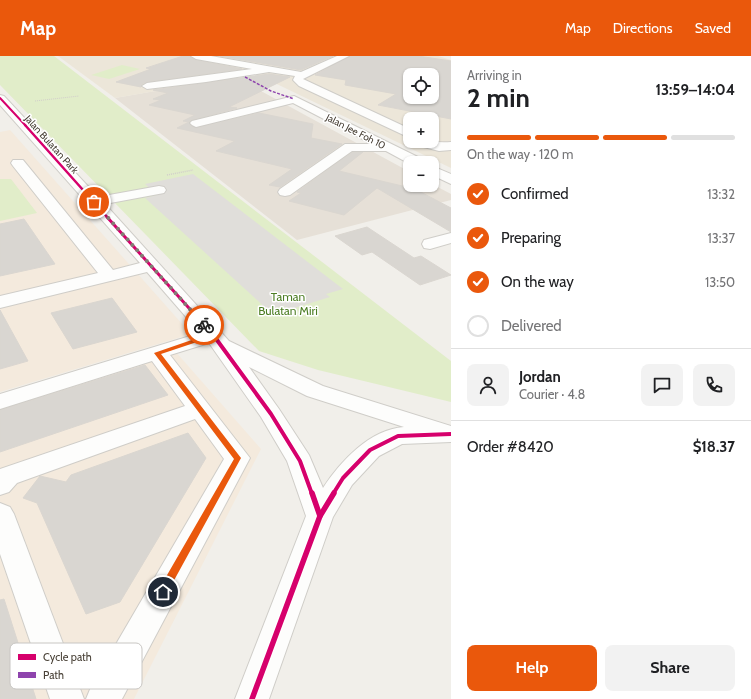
<!DOCTYPE html>
<meta charset="utf-8">
<style>
:root{--surface:#fff;--page:#f2f2f2;--text:#202124;--muted:#757577;--line:#e0e0e0;--accent:#ea580c}
body{margin:0;font-family:Cabin,sans-serif;background:var(--page);color:var(--text);height:100vh;display:flex;flex-direction:column;font-size:15px;white-space:nowrap}
*{box-sizing:border-box;margin:0}
p{font-size:13px;color:var(--muted)}
.icon{flex:none;width:22px;height:22px;fill:none;stroke:currentColor;stroke-width:2;stroke-linecap:round;stroke-linejoin:round}
.map{position:relative;flex:1;overflow:hidden}
.panel{display:flex;flex-direction:column;background:var(--surface);width:300px}
.panel>*{flex:none}
.controls{position:absolute;left:403px;top:12px;display:grid;gap:8px}
.controls a{display:grid;place-items:center;width:36px;height:36px;border-radius:8px;background:var(--surface);box-shadow:0 1px 3px #0004;font-size:20px}
.pin{position:absolute;display:grid;place-items:center;width:34px;height:34px;color:#fff;margin:-17px;border:2px solid #fff;border-radius:50%;box-shadow:0 1px 4px #0007}
.courier{position:absolute;display:grid;place-items:center;width:40px;height:40px;margin:-20px;border:3px solid #ea580c;border-radius:50%;background:#fff;color:#222;box-shadow:0 1px 5px #0007}
.summary em{font-style:normal;font-weight:700}
.summary div{display:flex;flex-direction:column-reverse}
.summary{display:flex;align-items:center;justify-content:space-between;height:68px;padding:0 16px}
h1{font-size:26px;font-weight:700;line-height:30px}
.bar{display:grid;grid-template-columns:repeat(4,1fr);gap:6px 4px;align-content:center;height:48px;padding:0 16px}
.bar i{height:5px;border-radius:3px;background:var(--line)}
.bar .on{background:var(--accent)}
.bar p{grid-column:span 4}
.line{display:flex;align-items:center;gap:10px;padding:0 16px;border-top:1px solid var(--line)}
.line div{flex:1}
.round{display:grid;place-items:center;flex:none;width:42px;height:42px;border-radius:8px;background:var(--page)}
ol{padding:0 16px;list-style:none}
li{display:flex;align-items:center;gap:12px;height:44px}
li p{margin-inline-start:auto}
li .icon{padding:4px;border-radius:50%;background:var(--accent);color:#fff;stroke-width:4}
li:last-child{color:var(--muted)}
li i{width:22px;height:22px;border:2px solid var(--line);border-radius:50%}
.cta{display:flex;gap:8px;margin-top:auto;padding:8px 16px}
.cta a{flex:1;height:46px;border-radius:8px;background:var(--accent);color:#fff;font-size:16px;font-weight:700;line-height:46px;text-align:center}
.cta a+a{background:var(--page);color:var(--text)}
header{display:flex;align-items:center;gap:24px;box-sizing:border-box;height:56px;padding:0 20px;background:var(--accent);color:#fff}
header strong{font-size:19px}
nav{display:flex;gap:22px;margin-inline-start:auto;font-size:14px}
main{display:flex;flex:1;min-height:0}
.map>svg:first-child{display:block}
.residential{fill:#e6e0d7}
.commercial{fill:#f4eadd}
.education{fill:#ece6d9;fill-rule:evenodd}
.green{fill:#e1edc9}
.parking{fill:#e0deda}
.building{fill:#d9d6d1;stroke:#dad6d0;fill-rule:evenodd}
.lines{fill:none;stroke-linecap:round;stroke-linejoin:round}
.minor-casing{stroke:#cfcdc8;stroke-width:2}
.path-far1{stroke:#d2cecb;stroke-width:1;stroke-dasharray:1 1;stroke-linecap:butt}
.path{stroke:#d2cecb;stroke-width:1.5;stroke-dasharray:1 1;stroke-linecap:butt}
.minor{fill:#fdfdfc;fill-rule:evenodd}
.quiet{stroke:#8e44ad;stroke-width:1.5;stroke-dasharray:3 1.5;stroke-linecap:butt}
.cycleway-far4-casing{stroke:#fff;stroke-width:3}
.cycleway-far3-casing{stroke:#fff;stroke-width:4}
.cycleway-far2-casing{stroke:#fff;stroke-width:5}
.cycleway-far1-casing{stroke:#fff;stroke-width:6}
.cycleway-casing{stroke:#fff;stroke-width:8}
.cycleway-far4{stroke:#d6006c;stroke-width:2}
.cycleway-far3{stroke:#d6006c;stroke-width:2.5}
.cycleway-far2{stroke:#d6006c;stroke-width:3}
.cycleway-far1{stroke:#d6006c;stroke-width:4}
.cycleway{stroke:#d6006c;stroke-width:5.5}
.route{fill:#ea580c}
.done{stroke:#837d75;stroke-width:4;stroke-dasharray:0 7.2}
.labels{text-anchor:middle;stroke-width:3;stroke-linejoin:round;paint-order:stroke}
.far-street-label{font-size:10px;fill:#484036;stroke:#fff}
.park-label{font-size:12px;fill:#4d7e25;stroke:#fff}
.key{fill:#fff;stroke:#c8c6c3;stroke-width:1}
.key-label{font-size:11px;fill:#484036}
</style>
<header>
<strong>Map</strong>
<nav><a>Map</a><a>Directions</a><a>Saved</a></nav>
</header>
<main>
<div class="map">
<svg width="451" height="643" viewBox="0 0 451 643">
<rect width="100%" height="100%" fill="#f1efea"/>
<!-- residential -->
<path class="residential" d="M235 21 410 116V129L432 128 451 138V144L297 184 115 42Z"/>
<!-- commercial -->
<g class="commercial">
<path d="M10 74 191 278 0 336V76Z"/>
<path d="M175 295 261 393 134 643H0V349Z"/>
</g>
<!-- education -->
<path class="education" d="M58 0H438L451 4V112L256 18 115 42ZM410 19H432V41H410ZM410 63H432V85H410Z"/>
<!-- green -->
<g class="green">
<path d="M0 0H54L451 305V346L318 314 259 295 0 29Z"/>
<path d="M122 9 140 13 109 23 91 19Z"/>
<path d="M0 123H11L37 157 0 165Z"/>
</g>
<!-- parking -->
<path class="parking" d="M193 118 343 233 326 238 330 241 288 254 284 250 268 254 145 142 157 139 145 128Z"/>
<!-- building -->
<g class="building">
<path d="M183 0H190L196 4 242 13 147 26 141 29V31L116 26 151 13 146 12Z"/>
<path d="M220 0H333L301 14Z"/>
<path d="M350 0H418L451 5V63L378 49 396 38 345 29 346 24 315 19ZM410 19H432V41H410Z"/>
<path d="M269 18 290 21 229 51 237 52 192 64 189 66 183 65 195 59 149 49 161 44 153 43 168 37 153 34Z"/>
<path d="M259 57 313 68 311 82 342 88 280 131 269 129 292 113 216 95 235 85 177 72 189 66 191 70 196 72Z"/>
<path d="M352 96H363L339 115 415 133 451 152V176L377 132 344 159 289 145 301 137 297 136Z"/>
<path d="M24 163 55 208 0 220V168Z"/>
<path d="M367 171 414 202 421 200 451 219 420 229 372 196 362 199 335 180Z"/>
<path d="M112 242 137 276 73 293 51 257Z"/>
<path d="M0 254 28 305 0 313Z"/>
<path d="M145 309 168 339 0 396V354Z"/>
<path d="M188 377 206 402 120 546 86 558 37 447 23 442 40 420 66 426 71 419Z"/>
<path d="M4 543 36 643H0V544Z"/>
</g>
<g class="lines">
<!-- minor casing -->
<g class="minor-casing">
<g id="minor">
<path d="M191 0H211L301 16 337 0H349L303 23 410 73V82L299 30 293 24 295 20 269 16 206 26 147 33 142 30 147 27 252 13 196 3Z"/>
<path d="M0 39 4 40 98 141 159 130 164 131 166 134 164 137 105 148 229 285 323 330 451 370V386L402 388 379 400 352 429 333 461 269 643H235L306 460 287 405 261 361 209 287 170 299 250 402 122 643H86L91 631 224 403 195 363 17 427 9 436 0 439V413L185 350 152 305 0 353V338L200 277 147 216 0 252V240L98 217 13 110 11 107 13 104H23L113 214 140 207 0 49ZM249 311 307 340 404 371C370 373 340 406 323 432L309 399 279 353Z"/>
<path d="M294 40 424 104 426 107 410 108 386 95H352L290 139 285 140 280 139 278 136 280 133 345 88H372L293 47 196 71 192 69 190 67 192 65Z"/>
<path d="M414 85C427 85 439 87 451 86V94L439 95 416 89Z"/>
<path d="M432 110 451 118V128L432 119Z"/>
<path d="M451 177V187L430 193 424 192 422 188 424 184Z"/>
<path d="M0 447 10 451 14 458 84 643H50L0 498Z"/>
</g>
</g>
<!-- path-far1 -->
<path class="path-far1" d="M35 45 79 40"/>
<!-- path -->
<path class="path" d="M167 119 193 114"/>
<!-- minor -->
<use href="#minor" class="minor"/>
<!-- quiet -->
<path class="quiet" d="M245 21 271 35 294 43"/>
<!-- cycleway-far4 casing -->
<g class="cycleway-far4-casing">
<path id="cycleway-far4" d="M0 42 26 70"/>
</g>
<!-- cycleway-far3 casing -->
<g class="cycleway-far3-casing">
<path id="cycleway-far3" d="M25 69 108 162"/>
</g>
<!-- cycleway-far2 casing -->
<g class="cycleway-far2-casing">
<path id="cycleway-far2" d="M107 161 215 281"/>
</g>
<!-- cycleway-far1 casing -->
<g class="cycleway-far1-casing">
<g id="cycleway-far1">
<path d="M214 280 271 358 300 405 312 438"/>
<path d="M333 438 343 422 370 394 398 380 451 378"/>
</g>
</g>
<!-- cycleway casing -->
<g class="cycleway-casing">
<g id="cycleway">
<path d="M312 437 320 460"/>
<path d="M252 643 320 460 334 437"/>
</g>
</g>
<!-- cycleway-far4 -->
<use href="#cycleway-far4" class="cycleway-far4"/>
<!-- cycleway-far3 -->
<use href="#cycleway-far3" class="cycleway-far3"/>
<!-- cycleway-far2 -->
<use href="#cycleway-far2" class="cycleway-far2"/>
<!-- cycleway-far1 -->
<use href="#cycleway-far1" class="cycleway-far1"/>
<!-- cycleway -->
<use href="#cycleway" class="cycleway"/>
</g>
<!-- route -->
<path class="route" d="M202 268H206L215 278V280L161 298 241 402 166 539H159L158 536 159 533 234 403 154 297 209 278 201 269Z"/>
<g class="lines">
<!-- done -->
<path class="done" d="M94 146 204 269"/>
</g>
<g class="labels">
<!-- far-street labels -->
<g class="far-street-label">
<text transform="translate(356 75) rotate(27)" y="4">Jalan Jee Foh 10</text>
<text transform="translate(52 88) rotate(48)" y="4">Jalan Bulatan Park</text>
</g>
<!-- park labels -->
<g class="park-label">
<text x="288" y="245">Taman<tspan x="288" dy="14">Bulatan Miri</tspan></text>
</g>
</g>
<!-- legend -->
<rect x="10" y="587" width="132" height="46" rx="6" class="key"/>
<rect x="18" y="598" width="18" height="6" fill="#d6006c"/>
<rect x="18" y="616" width="18" height="6" fill="#8e44ad"/>
<g class="key-label">
<text x="43" y="605">Cycle path</text>
<text x="43" y="623">Path</text>
</g>
</svg>
<div class="controls">
<a><svg class="icon" aria-label="locate" viewBox="0 0 24 24"><circle cx="12" cy="12" r="6"/><path d="M12 2v4M12 18v4M2 12h4M18 12h4"/></svg></a>
<a>+</a>
<a>−</a>
</div>
<div class="pin" style="left:94px;top:146px;background:#ea580c"><svg class="icon" aria-label="bag" viewBox="0 0 24 24"><path d="M5 8h14l-1 12H6zM9 8a3 3 0 0 1 6 0"/></svg></div>
<div class="pin" style="left:163px;top:536px;background:#1f2937"><svg class="icon" aria-label="home" viewBox="0 0 24 24"><path d="M3 11l9-7 9 7M6 9v11h12V9"/></svg></div>
<div class="courier" style="left:204px;top:269px"><svg class="icon" aria-label="bike" viewBox="0 0 24 24"><circle cx="6" cy="16" r="4"/><circle cx="18" cy="16" r="4"/><path d="M6 16l4-8h5l3 8M10 8l3 8H6M13 5h3"/></svg></div>
</div>
<section class="panel">
<div class="summary"><div><h1>2 min</h1><p>Arriving in</p></div><em>13:59–14:04</em></div>
<div class="bar"><i class="on"></i><i class="on"></i><i class="on"></i><i></i><p>On the way · 120 m</p></div>
<ol>
<li><svg class="icon" aria-label="check" viewBox="0 0 24 24"><path d="M5 12l5 5 9-10"/></svg>Confirmed<p>13:32</p></li>
<li><svg class="icon" aria-label="check" viewBox="0 0 24 24"><path d="M5 12l5 5 9-10"/></svg>Preparing<p>13:37</p></li>
<li><svg class="icon" aria-label="check" viewBox="0 0 24 24"><path d="M5 12l5 5 9-10"/></svg>On the way<p>13:50</p></li>
<li><i></i>Delivered</li>
</ol>
<div class="line" style="height:72px"><a class="round"><svg class="icon" aria-label="person" viewBox="0 0 24 24"><circle cx="12" cy="8" r="4"/><path d="M4 21q1-7 8-7t8 7"/></svg></a><div><b>Jordan</b><p>Courier · 4.8</p></div><a class="round"><svg class="icon" aria-label="chat" viewBox="0 0 24 24"><path d="M4 5h16v11H9l-5 4z"/></svg></a><a class="round"><svg class="icon" aria-label="phone" viewBox="0 0 24 24"><path d="M5 4h4l2 5-3 2q2 4 5 5l2-3 5 2v4C11 20 4 13 5 4z"/></svg></a></div>
<div class="line" style="height:52px"><div>Order #8420</div><b>$18.37</b></div>
<div class="cta"><a>Help</a><a>Share</a></div>
</section>
</main>
